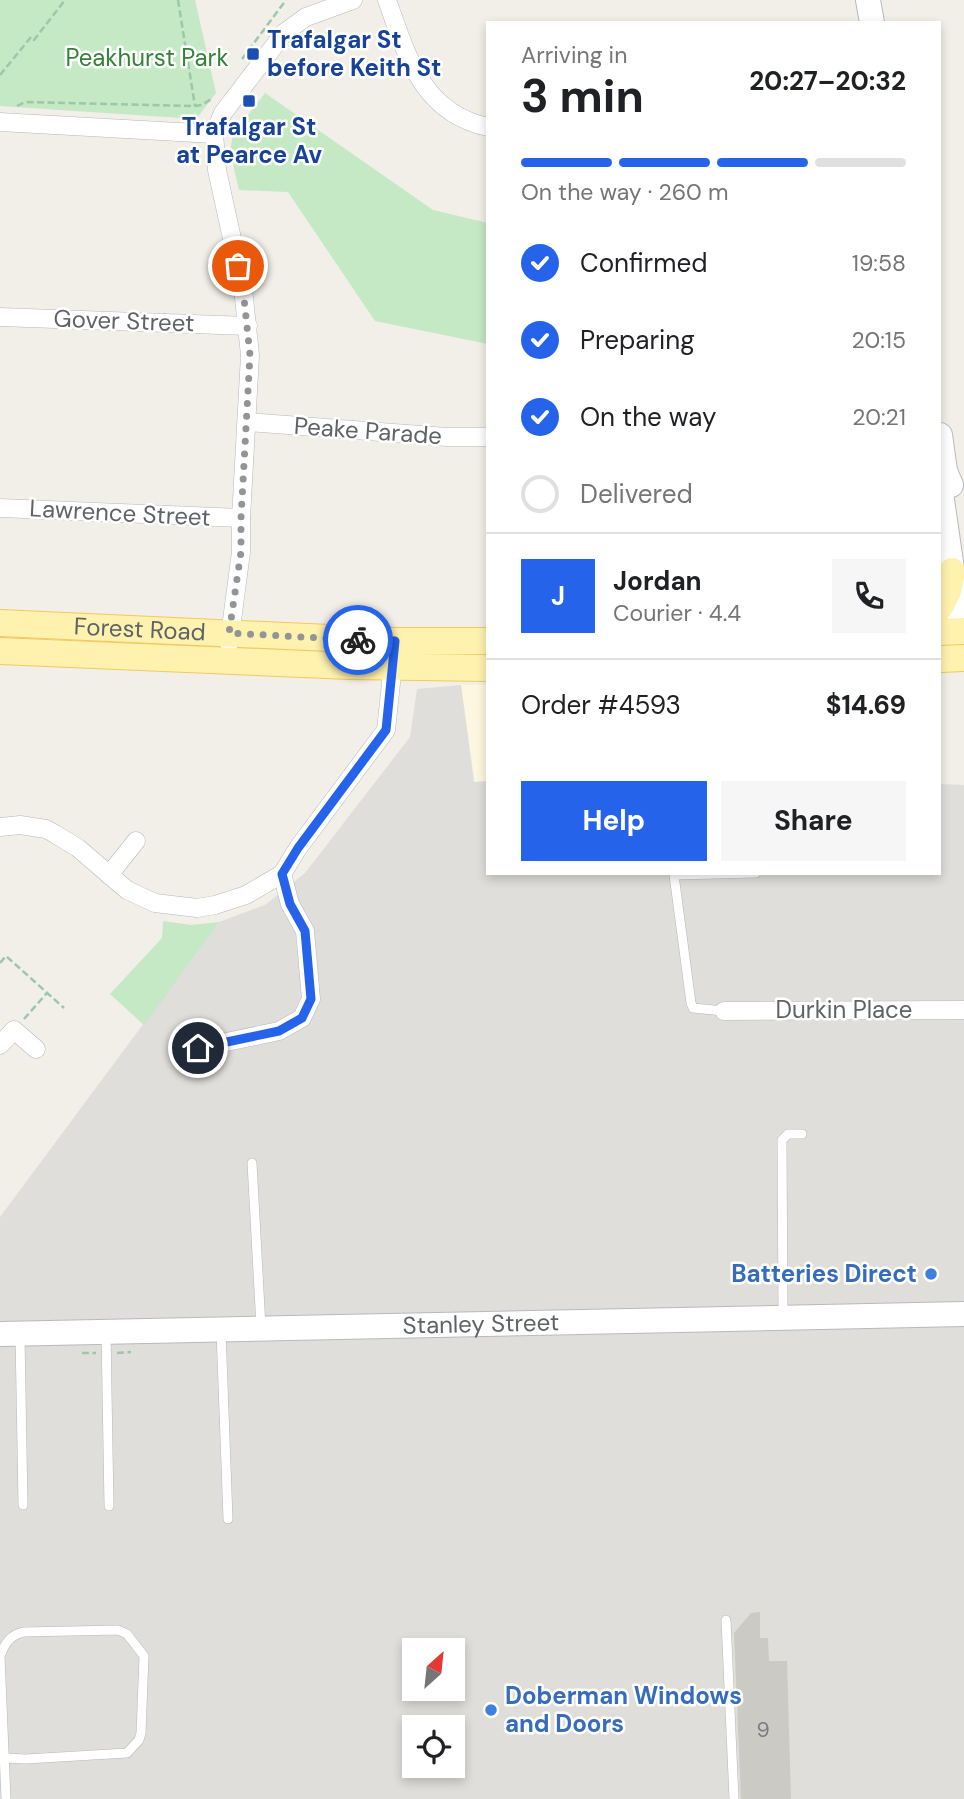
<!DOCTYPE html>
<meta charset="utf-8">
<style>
:root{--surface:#fff;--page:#f6f6f6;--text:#202124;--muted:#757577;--line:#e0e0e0;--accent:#2563eb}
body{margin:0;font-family:"DM Sans",sans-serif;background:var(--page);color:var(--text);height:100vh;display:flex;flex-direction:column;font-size:26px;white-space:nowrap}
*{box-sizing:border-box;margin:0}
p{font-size:23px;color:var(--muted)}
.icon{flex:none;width:38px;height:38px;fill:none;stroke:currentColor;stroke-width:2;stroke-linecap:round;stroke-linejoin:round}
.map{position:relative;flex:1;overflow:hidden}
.sheet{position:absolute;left:486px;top:21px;width:455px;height:854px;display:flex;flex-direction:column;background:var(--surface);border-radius:0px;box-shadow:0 4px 10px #0003}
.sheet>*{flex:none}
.needle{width:46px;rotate:27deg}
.buttons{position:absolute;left:402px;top:1638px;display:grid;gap:14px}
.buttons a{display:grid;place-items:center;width:63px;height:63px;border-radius:0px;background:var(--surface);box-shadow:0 4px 10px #0003;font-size:35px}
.pin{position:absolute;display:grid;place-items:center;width:60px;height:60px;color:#fff;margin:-30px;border:4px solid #fff;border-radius:50%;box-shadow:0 2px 7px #0007}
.courier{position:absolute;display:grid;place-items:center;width:70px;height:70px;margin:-35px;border:5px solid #2563eb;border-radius:50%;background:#fff;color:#222;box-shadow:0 2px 9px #0007}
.headline em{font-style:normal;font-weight:700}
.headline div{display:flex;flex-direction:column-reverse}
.headline{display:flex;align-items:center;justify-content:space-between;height:119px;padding:0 35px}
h1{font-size:46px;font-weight:700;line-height:52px}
.bar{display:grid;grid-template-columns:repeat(4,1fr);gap:10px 7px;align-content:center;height:84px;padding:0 35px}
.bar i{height:9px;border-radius:5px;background:var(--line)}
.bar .selected{background:var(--accent)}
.bar p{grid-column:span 4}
.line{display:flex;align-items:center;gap:18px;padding:0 35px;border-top:2px solid var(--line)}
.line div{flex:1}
.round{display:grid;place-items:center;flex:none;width:74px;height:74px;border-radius:0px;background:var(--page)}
ol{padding:0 35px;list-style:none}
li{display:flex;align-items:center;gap:21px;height:77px}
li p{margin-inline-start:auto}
li .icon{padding:7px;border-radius:50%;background:var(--accent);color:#fff;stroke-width:4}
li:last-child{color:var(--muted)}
li i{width:38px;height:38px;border:4px solid var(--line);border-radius:50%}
.button{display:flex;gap:14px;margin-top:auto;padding:14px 35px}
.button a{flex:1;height:80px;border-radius:0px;background:var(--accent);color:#fff;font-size:28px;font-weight:700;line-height:80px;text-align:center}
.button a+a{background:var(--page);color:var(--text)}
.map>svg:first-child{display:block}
.commercial{fill:#fef7e0}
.industrial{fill:#e0deda;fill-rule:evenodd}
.green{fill:#c5e8c5}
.building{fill:#cccac5}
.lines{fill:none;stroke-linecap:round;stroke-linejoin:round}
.lane-casing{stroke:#b5b8bc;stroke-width:10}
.street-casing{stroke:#b5b8bc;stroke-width:19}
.secondary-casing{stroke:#b6babf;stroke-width:26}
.primary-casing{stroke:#f2c960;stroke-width:28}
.path{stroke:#9cc7a9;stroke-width:2.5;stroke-dasharray:7 3.5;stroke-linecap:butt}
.lane{stroke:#fff;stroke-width:9}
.street{stroke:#fff;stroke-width:18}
.secondary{stroke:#fff;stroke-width:24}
.primary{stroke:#fff2af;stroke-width:26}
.done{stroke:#929495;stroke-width:7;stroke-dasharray:0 12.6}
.route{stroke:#2563eb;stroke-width:9}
.transit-dot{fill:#1a4fb4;stroke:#fff;stroke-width:2.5}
.shop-dot{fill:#3f7fe0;stroke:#fff;stroke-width:2.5}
.labels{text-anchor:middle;stroke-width:5;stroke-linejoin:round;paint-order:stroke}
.number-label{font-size:21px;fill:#7a7d7f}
.transit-label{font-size:24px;font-weight:bold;fill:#164399;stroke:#fff;text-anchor:start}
.park-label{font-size:24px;fill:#348238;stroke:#fff}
.street-label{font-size:24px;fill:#5f6368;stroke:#fff}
.shop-label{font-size:24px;font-weight:bold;fill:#366cbe;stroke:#fff;text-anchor:end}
</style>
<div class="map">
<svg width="964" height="1799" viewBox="0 0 964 1799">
<rect width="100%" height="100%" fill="#f1efe8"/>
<!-- commercial -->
<path class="commercial" d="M461 685H488V781L475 782Z"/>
<!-- industrial -->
<path class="industrial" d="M461 685 474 782 488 781V873H940V784L964 785V1799H0V1217L219 922 265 905 305 873 410 737 417 689ZM415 1650H453V1689H415ZM415 1727H453V1766H415Z"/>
<!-- green -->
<g class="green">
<path d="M0 0H195L216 93 196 119 0 106Z"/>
<path d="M265 93 433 210 488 223V344L375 321 288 192 239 190 230 151 233 135Z"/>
<path d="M163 921 191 925 219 922 144 1025 110 994 162 938Z"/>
</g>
<!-- building -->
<path class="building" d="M760 1612V1638H768L769 1661H787L791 1799H741L734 1633 751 1613Z"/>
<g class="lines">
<!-- lane casing -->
<g class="lane-casing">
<g id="lane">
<path d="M724 1011 693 1008 691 1003 674 875 756 873"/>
<path d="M252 1163 261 1327"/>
<path d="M783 1315 782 1140 788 1134H802"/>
<path d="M221 1331 228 1519"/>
<path d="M106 1333 109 1506"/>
<path d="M20 1335 23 1505"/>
<path d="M726 1620 734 1799"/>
<path d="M5 1758 26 1759 127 1753 139 1740 141 1733 144 1656 127 1634 118 1630 24 1632C10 1635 5 1643 0 1656L6 1799"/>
</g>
</g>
<!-- street casing -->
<g class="street-casing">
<g id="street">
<path d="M387 0C407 56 422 113 488 127"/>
<path d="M0 122 214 134"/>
<path d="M0 317 248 326"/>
<path d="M247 422 447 437H488"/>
<path d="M0 508 241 518"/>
<path d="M229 643 241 552V518L250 355 243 289 217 170 214 134 223 113 284 33 306 17 353 0"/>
<path d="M0 827 20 825 46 829 55 834 78 848 127 890 155 903 197 908 215 905 246 895 282 874 298 848 386 730 394 655"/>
<path d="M109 875 136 841"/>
<path d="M724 1011 964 1010"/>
<path d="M0 1045 14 1030 36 1049"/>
<path d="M198 1048 279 1031 302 1018 311 999 305 931 290 904 282 874"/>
</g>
</g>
<!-- secondary casing -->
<g class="secondary-casing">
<g id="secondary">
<path d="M868 0 872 23"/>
<path d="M940 435 945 471 951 485"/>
<path d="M945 471 941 493 959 617 964 625"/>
<path id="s1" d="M0 1334 964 1314"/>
</g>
</g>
<!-- primary casing -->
<g class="primary-casing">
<g id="primary">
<path d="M940 607 948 591 952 571"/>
<path id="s2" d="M0 623 395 641H488"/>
<path d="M940 632 964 631"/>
<path d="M0 651 350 666 488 668"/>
<path d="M940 659 964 658"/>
</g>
</g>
<!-- path -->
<g class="path">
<path d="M178 0 195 106"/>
<path d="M242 59 286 0"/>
<path d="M0 75 31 37 34 40 65 0"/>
<path d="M17 106 25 102 195 106 202 105 213 98"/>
<path d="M0 963 6 956 64 1008"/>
<path d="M24 1019 47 993"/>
<path d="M82 1353H96"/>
<path d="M117 1353 131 1352"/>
</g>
<!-- lane -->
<use href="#lane" class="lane"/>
<!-- street -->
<use href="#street" class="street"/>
<!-- secondary -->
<use href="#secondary" class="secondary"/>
<!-- primary -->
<use href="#primary" class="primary"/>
</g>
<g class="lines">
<!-- done -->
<path class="done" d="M238 266 243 289 250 355 241 518V552L229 633 358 640"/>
<!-- route -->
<path class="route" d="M198 1048 279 1031 302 1018 311 999 305 931 290 904 282 874 298 848 386 730 395 641 358 640"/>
</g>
<!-- markers -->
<g class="transit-dot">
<rect x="246" y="47" width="14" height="14" rx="3.5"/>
<rect x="242" y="94" width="14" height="14" rx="3.5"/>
</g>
<g class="shop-dot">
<circle cx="931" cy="1274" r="7"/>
<circle cx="491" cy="1710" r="7"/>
</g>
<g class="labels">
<!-- number labels -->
<g class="number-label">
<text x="763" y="1737">9</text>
</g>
<!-- transit labels -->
<g class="transit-label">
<text x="267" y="48">Trafalgar St<tspan x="267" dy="28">before Keith St</tspan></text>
<text x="249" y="135" text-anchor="middle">Trafalgar St<tspan x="249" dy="28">at Pearce Av</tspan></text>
</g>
<!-- park labels -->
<g class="park-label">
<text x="147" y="66">Peakhurst Park</text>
</g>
<!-- street labels -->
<g class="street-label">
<text transform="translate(124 321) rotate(2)" y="8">Gover Street</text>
<text transform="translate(368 431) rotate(4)" y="8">Peake Parade</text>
<text transform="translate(120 513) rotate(3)" y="8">Lawrence Street</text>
<text dy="8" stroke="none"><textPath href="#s2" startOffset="140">Forest Road</textPath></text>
<text x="844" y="1018">Durkin Place</text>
<text dy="8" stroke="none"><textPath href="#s1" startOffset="481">Stanley Street</textPath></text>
</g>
<!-- shop labels -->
<g class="shop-label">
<text x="917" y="1282">Batteries Direct</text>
<text x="505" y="1704" text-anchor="start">Doberman Windows<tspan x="505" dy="28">and Doors</tspan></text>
</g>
</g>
</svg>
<div class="buttons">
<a><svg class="needle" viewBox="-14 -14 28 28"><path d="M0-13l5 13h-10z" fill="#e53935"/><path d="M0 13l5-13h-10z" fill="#757577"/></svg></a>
<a><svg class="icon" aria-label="locate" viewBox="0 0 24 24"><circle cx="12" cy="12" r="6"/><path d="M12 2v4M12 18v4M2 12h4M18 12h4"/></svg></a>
</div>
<div class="pin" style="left:238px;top:266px;background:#ea580c"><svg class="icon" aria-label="bag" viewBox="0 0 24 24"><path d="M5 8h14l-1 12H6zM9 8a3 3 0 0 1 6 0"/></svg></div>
<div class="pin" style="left:198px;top:1048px;background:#1f2937"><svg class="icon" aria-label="home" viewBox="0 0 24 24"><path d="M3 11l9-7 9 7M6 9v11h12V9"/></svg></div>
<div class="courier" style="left:358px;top:640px"><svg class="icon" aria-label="bike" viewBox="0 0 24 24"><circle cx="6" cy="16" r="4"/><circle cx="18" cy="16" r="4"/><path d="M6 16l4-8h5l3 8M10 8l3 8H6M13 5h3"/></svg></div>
<section class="sheet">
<div class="headline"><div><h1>3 min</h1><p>Arriving in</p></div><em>20:27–20:32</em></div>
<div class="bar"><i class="selected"></i><i class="selected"></i><i class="selected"></i><i></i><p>On the way · 260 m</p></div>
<ol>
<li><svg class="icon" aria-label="check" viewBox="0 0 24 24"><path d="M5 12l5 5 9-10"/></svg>Confirmed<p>19:58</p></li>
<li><svg class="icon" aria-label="check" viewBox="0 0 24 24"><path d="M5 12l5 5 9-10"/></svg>Preparing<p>20:15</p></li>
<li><svg class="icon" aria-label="check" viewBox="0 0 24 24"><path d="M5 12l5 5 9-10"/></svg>On the way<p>20:21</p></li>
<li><i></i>Delivered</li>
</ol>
<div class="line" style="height:126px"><b class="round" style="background:var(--accent);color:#fff">J</b><div><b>Jordan</b><p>Courier · 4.4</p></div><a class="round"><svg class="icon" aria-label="phone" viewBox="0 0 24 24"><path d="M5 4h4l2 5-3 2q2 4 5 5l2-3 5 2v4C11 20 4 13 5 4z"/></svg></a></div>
<div class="line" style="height:91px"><div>Order #4593</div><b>$14.69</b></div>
<div class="button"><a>Help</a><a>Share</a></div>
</section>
</div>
